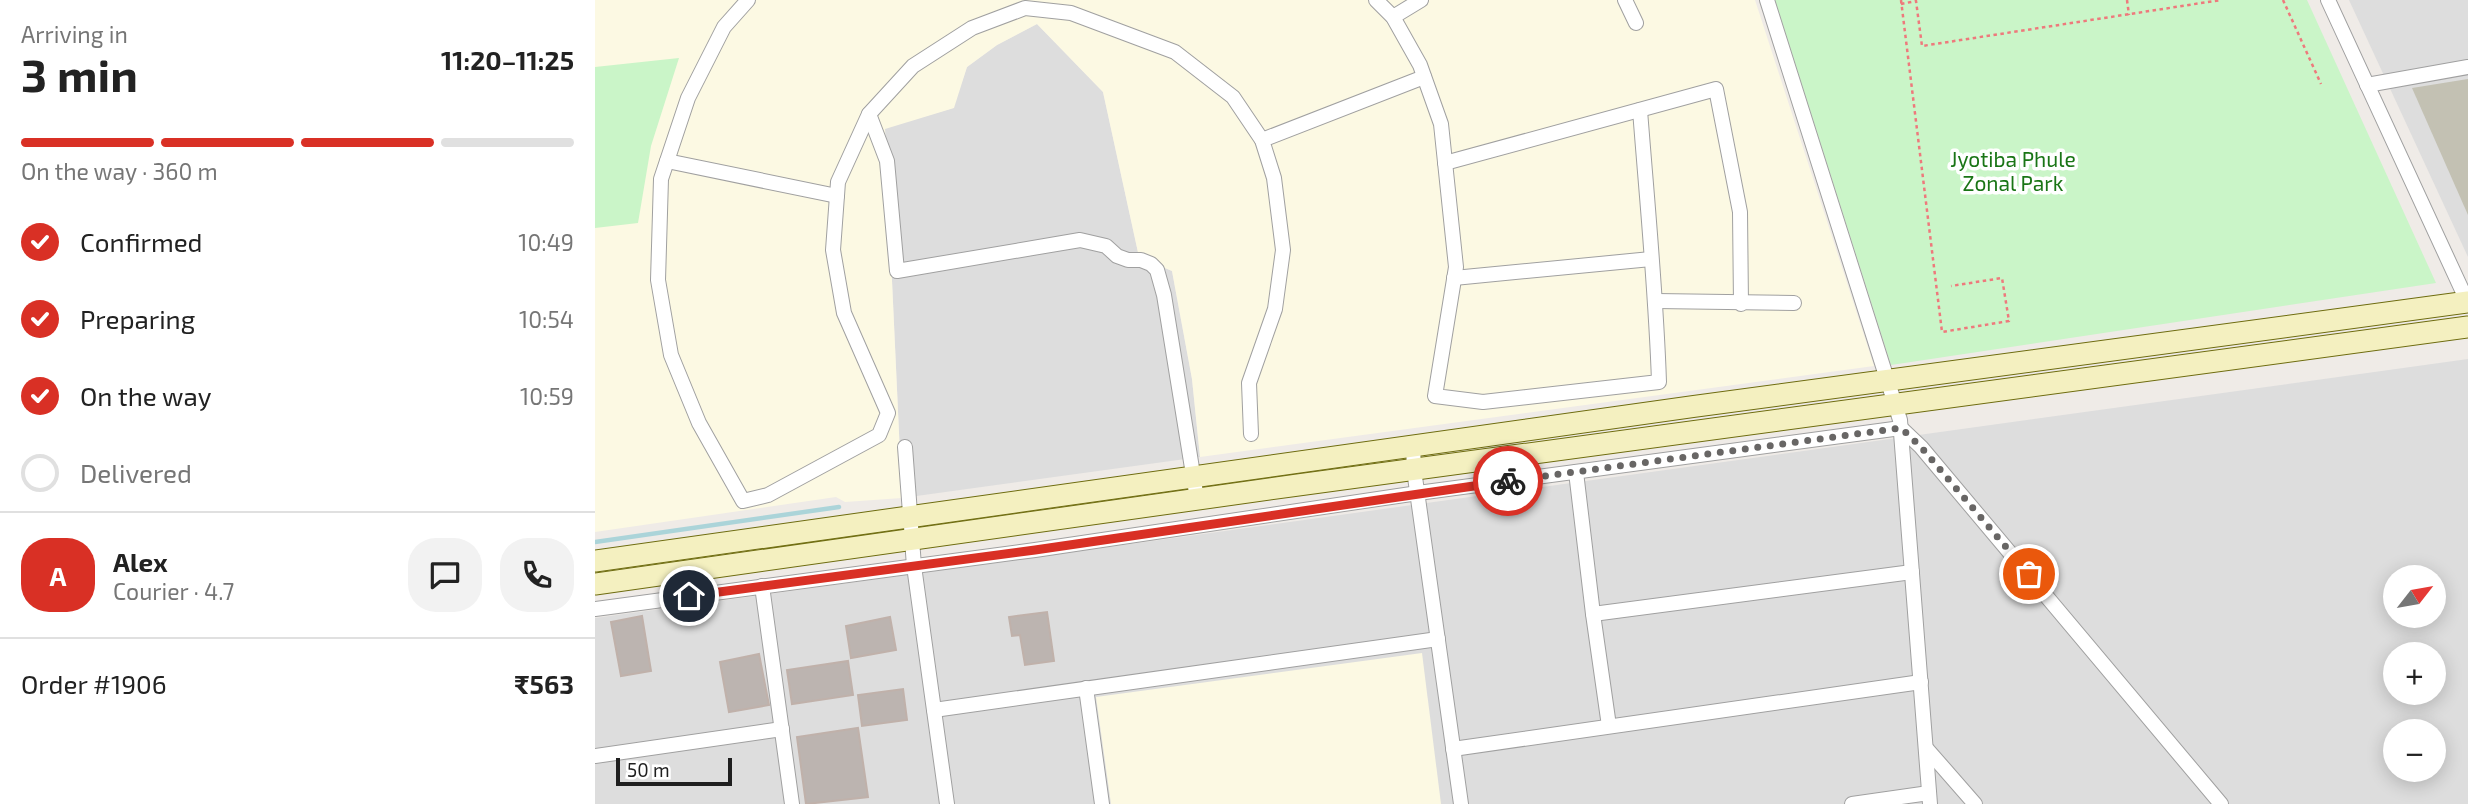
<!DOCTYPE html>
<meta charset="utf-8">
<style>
:root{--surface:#fff;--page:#f2f2f2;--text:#222;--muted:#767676;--line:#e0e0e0;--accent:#d93025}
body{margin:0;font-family:"Exo 2",sans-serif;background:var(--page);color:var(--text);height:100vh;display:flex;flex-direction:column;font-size:26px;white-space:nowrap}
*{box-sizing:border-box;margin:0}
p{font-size:23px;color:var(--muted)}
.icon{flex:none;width:38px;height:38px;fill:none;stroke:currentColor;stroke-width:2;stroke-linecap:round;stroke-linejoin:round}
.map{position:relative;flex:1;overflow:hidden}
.drawer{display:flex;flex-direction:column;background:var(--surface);width:595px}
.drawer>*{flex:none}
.needle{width:46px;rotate:59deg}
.controls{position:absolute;left:1788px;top:565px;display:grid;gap:14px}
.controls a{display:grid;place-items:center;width:63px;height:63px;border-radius:50%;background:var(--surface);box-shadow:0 4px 18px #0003;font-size:35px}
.scale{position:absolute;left:21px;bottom:18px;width:116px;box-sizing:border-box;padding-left:7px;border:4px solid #1f1f1f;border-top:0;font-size:19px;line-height:24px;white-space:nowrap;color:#1f1f1f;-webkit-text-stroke:5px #fff;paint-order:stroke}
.pin{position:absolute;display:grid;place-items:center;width:60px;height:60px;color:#fff;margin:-30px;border:4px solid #fff;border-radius:50%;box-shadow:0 2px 7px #0007}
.courier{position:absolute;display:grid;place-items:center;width:70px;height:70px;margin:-35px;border:5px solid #d93025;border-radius:50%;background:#fff;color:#222;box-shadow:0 2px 9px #0007}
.head em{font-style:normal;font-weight:700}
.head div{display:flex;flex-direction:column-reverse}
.head{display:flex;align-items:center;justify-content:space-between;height:119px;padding:0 21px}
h1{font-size:46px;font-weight:700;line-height:52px}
.bar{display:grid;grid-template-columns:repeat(4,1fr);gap:10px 7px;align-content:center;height:84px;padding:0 21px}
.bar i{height:9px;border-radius:5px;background:var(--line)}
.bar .selected{background:var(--accent)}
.bar p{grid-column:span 4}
.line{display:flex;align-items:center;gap:18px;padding:0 21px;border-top:2px solid var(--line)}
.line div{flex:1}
.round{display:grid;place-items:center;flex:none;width:74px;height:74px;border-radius:28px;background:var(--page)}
ol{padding:0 21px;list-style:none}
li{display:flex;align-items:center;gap:21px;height:77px}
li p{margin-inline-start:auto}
li .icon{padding:7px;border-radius:50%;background:var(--accent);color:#fff;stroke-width:4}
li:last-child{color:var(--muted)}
li i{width:38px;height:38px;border:4px solid var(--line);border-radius:50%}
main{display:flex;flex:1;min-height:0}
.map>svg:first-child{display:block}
.residential{fill:#ddd;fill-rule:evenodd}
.education{fill:#fcf9e3}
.construction{fill:#c3c1b3}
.park{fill:#caf5c8}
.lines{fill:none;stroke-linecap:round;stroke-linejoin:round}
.stream{stroke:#abd4d9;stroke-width:4.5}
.building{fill:#bcb4b0;stroke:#c0b1aa;stroke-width:2}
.street-casing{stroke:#a0a0a0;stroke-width:16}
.secondary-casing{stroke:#6e6c0f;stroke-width:23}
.path{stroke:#ee797c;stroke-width:2.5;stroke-dasharray:3.5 3.5;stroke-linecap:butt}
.street{stroke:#fff;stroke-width:14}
.secondary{stroke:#f4f0c0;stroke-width:21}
.done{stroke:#686665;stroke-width:7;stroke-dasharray:0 12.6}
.route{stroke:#d93025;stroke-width:9}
.labels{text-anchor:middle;stroke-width:7;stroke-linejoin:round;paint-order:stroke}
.park-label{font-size:21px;fill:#1a7516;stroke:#fff}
</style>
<main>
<section class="drawer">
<div class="head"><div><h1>3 min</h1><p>Arriving in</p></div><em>11:20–11:25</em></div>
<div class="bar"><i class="selected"></i><i class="selected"></i><i class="selected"></i><i></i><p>On the way · 360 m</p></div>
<ol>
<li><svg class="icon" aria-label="check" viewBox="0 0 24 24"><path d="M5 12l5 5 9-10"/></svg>Confirmed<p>10:49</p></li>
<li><svg class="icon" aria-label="check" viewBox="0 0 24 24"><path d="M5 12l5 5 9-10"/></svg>Preparing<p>10:54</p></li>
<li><svg class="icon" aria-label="check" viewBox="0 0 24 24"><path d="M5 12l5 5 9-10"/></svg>On the way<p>10:59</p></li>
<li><i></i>Delivered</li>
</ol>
<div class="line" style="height:126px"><b class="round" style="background:var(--accent);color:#fff">A</b><div><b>Alex</b><p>Courier · 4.7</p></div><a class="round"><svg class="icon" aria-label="chat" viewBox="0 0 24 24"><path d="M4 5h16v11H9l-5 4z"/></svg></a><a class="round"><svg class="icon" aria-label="phone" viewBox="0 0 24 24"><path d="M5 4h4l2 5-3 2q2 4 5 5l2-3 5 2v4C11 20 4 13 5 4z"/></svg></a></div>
<div class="line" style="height:91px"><div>Order #1906</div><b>₹563</b></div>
</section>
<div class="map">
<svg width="1873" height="804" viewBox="0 0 1873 804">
<rect width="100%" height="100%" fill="#efebe7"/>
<!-- residential -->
<g class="residential">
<path d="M1754 0H1873V257Z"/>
<path d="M442 24 508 92 544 257 577 271 597 379 605 457 307 498 290 128 358 108 372 67 402 45Z"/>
<path d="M1873 359V804H0V618ZM1801 578H1839V616H1801ZM1801 654H1839V693H1801ZM1801 732H1839V770H1801Z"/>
</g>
<!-- education -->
<g class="education">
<path d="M0 0H1160L1279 366 605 457 597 379 577 271 544 257 508 92 442 24 402 45 372 67 359 108 290 129 307 498 250 502 241 497 0 532Z"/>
<path d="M827 653 846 804H516L501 697Z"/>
</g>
<!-- construction -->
<path class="construction" d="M1873 79V215L1817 88Z"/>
<!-- park -->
<g class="park">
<path d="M1180 0H1712L1841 283 1296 365Z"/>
<path d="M84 58 56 146 43 223 0 228V67Z"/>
</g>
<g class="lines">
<!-- stream -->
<path class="stream" d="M0 542 244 507"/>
</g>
<!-- building -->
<g class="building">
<path d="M452 612 459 661 430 665 425 635 417 636 414 617Z"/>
<path d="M47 616 56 671 26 676 16 622Z"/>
<path d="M295 617 301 650 256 658 251 626Z"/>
<path d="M164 654 174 705 134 712 125 662Z"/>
<path d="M253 661 258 695 197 704 192 670Z"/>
<path d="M308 689 312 720 267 726 263 695Z"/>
<path d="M263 728 273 797 211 804 202 737Z"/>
</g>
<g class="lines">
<!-- street casing -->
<g class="street-casing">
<g id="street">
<path d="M153 0 129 27 93 98 66 179 63 280 76 355 104 423 148 501 173 495 284 435 293 413 249 313 238 250 243 182 274 114 318 66 377 28 430 8 476 13 580 52 638 97 667 140 679 178 688 250 680 309 654 383 656 434"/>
<path d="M781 0 798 17 825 65 846 124 861 267 840 396 888 402 1064 382C1061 291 1052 201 1045 110"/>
<path d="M1030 0 1041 23"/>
<path d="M1172 0 1305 420 1335 804"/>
<path d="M1733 0 1873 303"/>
<path d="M798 17 826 0"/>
<path d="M1772 85 1873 67"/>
<path d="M274 114 292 161 302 271 485 240 511 246 522 256 533 260H546L556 264 562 270 569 295 602 499"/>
<path d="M667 140 829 77"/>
<path d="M72 161 242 196"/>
<path d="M850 163 1121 89 1145 212 1146 304"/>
<path d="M859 278 1056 259"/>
<path d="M1061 301 1199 303"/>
<path d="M818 445 819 470 866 804"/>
<path d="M310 447 319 566 352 804"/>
<path d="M981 472 998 614 1014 726"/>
<path d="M167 586 197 804"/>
<path d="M0 609 440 550 823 493 1306 428 1326 447 1626 804"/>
<path d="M998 614 1317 572"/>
<path d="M491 688 507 804"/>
<path d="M339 710 843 639"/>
<path d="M1331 748 1380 804"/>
<path d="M858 749 1326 682"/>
<path d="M0 756 187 729"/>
<path d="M1257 804 1334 793"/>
</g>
</g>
<!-- secondary casing -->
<g class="secondary-casing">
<g id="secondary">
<path d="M0 561C624 474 1248 383 1873 302"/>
<path d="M0 584 703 485 1873 327"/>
</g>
</g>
<!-- path -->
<g class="path">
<path d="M1306 0 1347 332 1414 321 1407 278 1356 286"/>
<path d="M1532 0 1534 15"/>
<path d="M1688 0 1726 84"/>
<path d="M1306 4 1321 1 1327 46 1626 0"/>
</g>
<!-- street -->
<use href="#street" class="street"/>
<!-- secondary -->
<use href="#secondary" class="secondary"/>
</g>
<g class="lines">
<!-- done -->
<path class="done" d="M913 481 1306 428 1326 447 1434 574"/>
<!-- route -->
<path class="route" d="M94 596 440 550 913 481"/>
</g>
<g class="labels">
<!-- park labels -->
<g class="park-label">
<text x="1418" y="167">Jyotiba Phule<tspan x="1418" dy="24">Zonal Park</tspan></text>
</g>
</g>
</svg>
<div class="controls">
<a><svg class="needle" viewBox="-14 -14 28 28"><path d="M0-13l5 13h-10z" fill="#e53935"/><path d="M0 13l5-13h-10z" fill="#767676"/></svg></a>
<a>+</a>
<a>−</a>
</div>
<div class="scale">50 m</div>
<div class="pin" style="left:1434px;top:574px;background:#ea580c"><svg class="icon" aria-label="bag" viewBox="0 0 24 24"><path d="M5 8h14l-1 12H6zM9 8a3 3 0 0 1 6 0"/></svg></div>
<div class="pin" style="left:94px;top:596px;background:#1f2937"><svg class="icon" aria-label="home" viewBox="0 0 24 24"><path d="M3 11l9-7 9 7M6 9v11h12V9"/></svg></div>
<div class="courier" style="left:913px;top:481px"><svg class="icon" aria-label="bike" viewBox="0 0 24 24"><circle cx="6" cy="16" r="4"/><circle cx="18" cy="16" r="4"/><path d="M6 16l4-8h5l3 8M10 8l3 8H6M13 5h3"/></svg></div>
</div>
</main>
